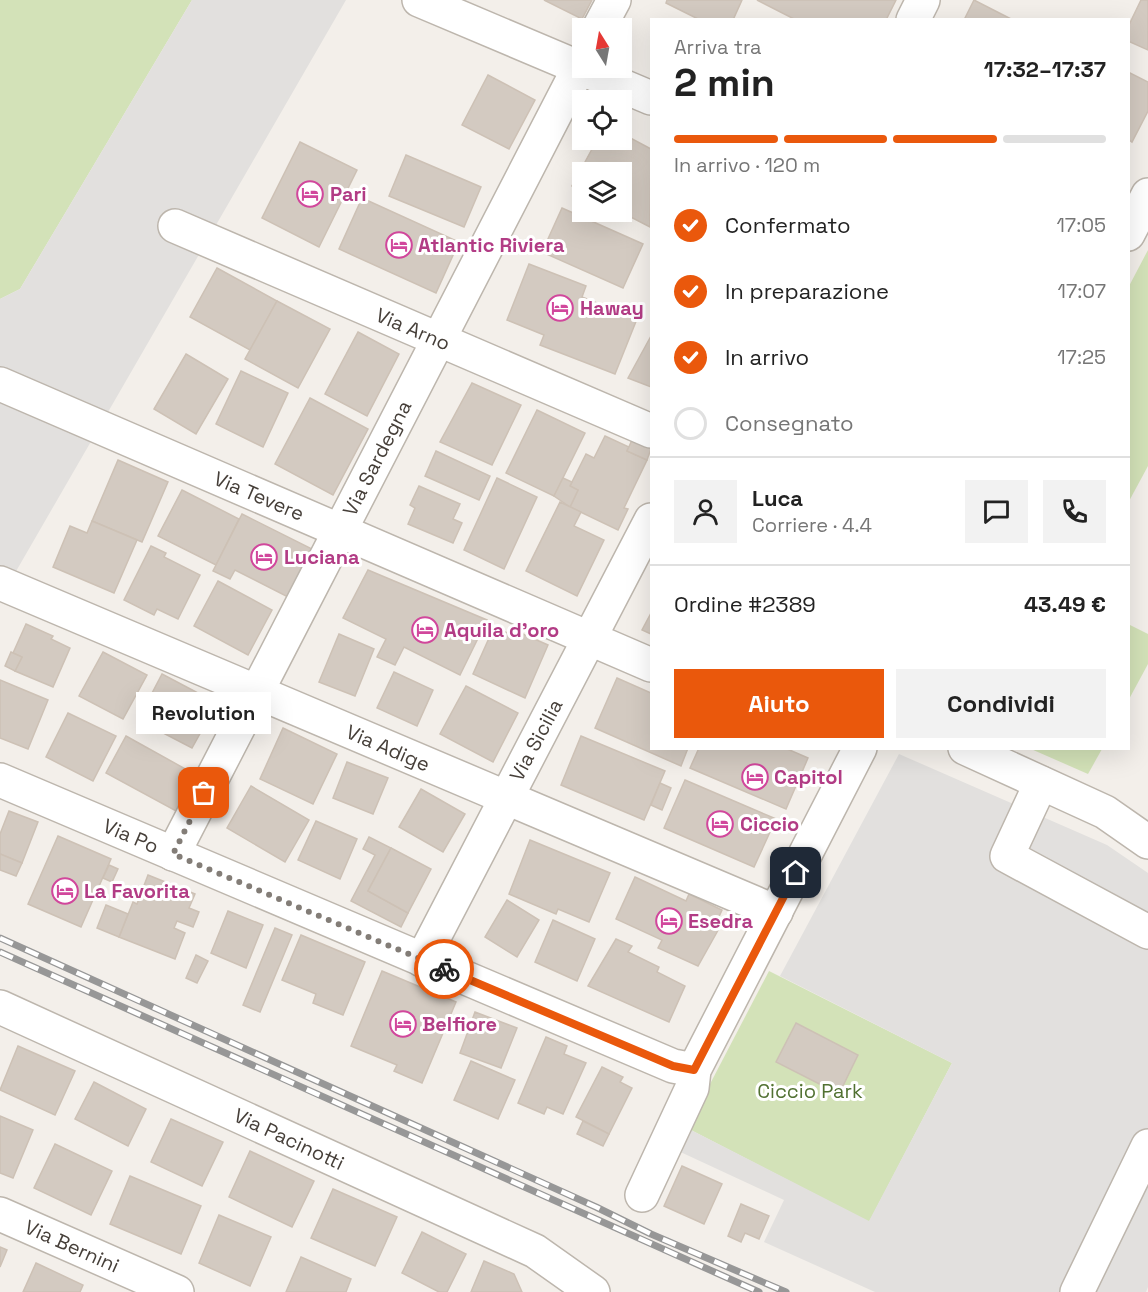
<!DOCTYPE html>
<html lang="it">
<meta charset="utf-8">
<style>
:root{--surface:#fff;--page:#f2f2f2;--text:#222;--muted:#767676;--line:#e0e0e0;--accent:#ea580c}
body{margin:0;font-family:"Space Grotesk",sans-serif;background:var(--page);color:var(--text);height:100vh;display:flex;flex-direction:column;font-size:22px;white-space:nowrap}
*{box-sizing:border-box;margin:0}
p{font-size:20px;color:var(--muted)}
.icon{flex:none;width:33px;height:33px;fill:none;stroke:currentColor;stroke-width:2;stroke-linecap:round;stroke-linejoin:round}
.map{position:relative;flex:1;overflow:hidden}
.panel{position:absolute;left:650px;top:18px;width:480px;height:732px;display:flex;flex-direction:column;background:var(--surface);border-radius:0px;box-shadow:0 6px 24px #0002}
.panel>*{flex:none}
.needle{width:39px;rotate:349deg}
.buttons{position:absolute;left:572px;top:18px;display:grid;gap:12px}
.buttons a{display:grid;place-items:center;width:60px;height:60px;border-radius:0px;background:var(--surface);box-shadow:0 6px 24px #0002;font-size:30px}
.pin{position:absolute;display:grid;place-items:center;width:51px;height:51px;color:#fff;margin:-26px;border-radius:12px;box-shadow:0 3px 9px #0006}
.courier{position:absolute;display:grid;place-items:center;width:60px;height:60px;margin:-30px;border:4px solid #ea580c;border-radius:50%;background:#fff;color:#222;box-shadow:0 2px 8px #0007}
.bubble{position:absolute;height:42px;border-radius:0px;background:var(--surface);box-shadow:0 6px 24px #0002;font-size:20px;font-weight:600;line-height:42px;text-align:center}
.headline em{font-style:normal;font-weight:600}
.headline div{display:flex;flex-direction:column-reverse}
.headline{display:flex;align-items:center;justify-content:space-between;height:102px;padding:0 24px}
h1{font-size:39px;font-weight:600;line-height:45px}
.bar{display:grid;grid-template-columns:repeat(4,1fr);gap:9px 6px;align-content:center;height:72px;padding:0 24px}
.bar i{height:8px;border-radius:4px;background:var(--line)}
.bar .current{background:var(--accent)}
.bar p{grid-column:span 4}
.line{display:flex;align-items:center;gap:15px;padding:0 24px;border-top:2px solid var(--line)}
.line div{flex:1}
.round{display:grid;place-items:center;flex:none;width:63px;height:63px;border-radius:0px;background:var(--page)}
ol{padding:0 24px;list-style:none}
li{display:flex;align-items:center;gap:18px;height:66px}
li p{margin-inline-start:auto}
li .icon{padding:6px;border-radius:50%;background:var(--accent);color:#fff;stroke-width:4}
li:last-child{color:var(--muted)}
li i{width:33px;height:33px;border:3px solid var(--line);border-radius:50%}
.cta{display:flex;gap:12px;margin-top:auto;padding:12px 24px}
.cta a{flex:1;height:69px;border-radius:0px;background:var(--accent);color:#fff;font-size:24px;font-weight:600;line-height:69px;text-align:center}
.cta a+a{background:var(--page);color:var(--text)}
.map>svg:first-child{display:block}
.green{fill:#d3e2b8}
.parking{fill:#e2e0de}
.building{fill:#d3cac1;stroke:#cdc1b5;stroke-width:1.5}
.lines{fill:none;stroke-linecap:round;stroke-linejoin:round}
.minor-casing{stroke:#bdb6ad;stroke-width:36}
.minor{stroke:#fff;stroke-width:33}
.rail-casing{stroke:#979797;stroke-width:7}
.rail{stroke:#fff;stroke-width:4.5;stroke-dasharray:14;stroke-linecap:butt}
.done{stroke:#837d77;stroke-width:6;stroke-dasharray:0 10.8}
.route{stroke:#ea580c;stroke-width:8}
.labels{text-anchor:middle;stroke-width:6;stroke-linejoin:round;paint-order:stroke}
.hotel-label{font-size:20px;font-weight:bold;fill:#b23c85;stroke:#fff;text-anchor:start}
.street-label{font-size:20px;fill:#463f39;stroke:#fff}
.park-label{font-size:20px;fill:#517132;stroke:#fff}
</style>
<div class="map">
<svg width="1148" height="1292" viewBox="0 0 1148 1292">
<rect width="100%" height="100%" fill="#f3efea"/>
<!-- green -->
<g class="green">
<path d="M0 0H192L20 289 0 299Z"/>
<path d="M1148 250V466L1128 503V288Z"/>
<path d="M1128 624 1148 634V664L1128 701Z"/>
<path d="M1031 749H1102L1088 774Z"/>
<path d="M769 971 952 1063 869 1222 687 1128Z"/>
</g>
<!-- parking -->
<g class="parking">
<path d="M192 0H346L0 599V299L20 289Z"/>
<path d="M899 754 1107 845 1148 873V1287L1146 1292H875L764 1242 784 1200 674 1149 687 1128 869 1221 952 1063 780 976Z"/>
</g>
<!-- building -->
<g class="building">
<path d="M544 0H592L582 19Z"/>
<path d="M667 0H742L733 20H700L666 3Z"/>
<path d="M757 0H896L886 20H796Z"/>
<path d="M974 0 1013 20H964Z"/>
<path d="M1141 0H1148V50L1128 41V27Z"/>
<path d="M1128 72 1148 82V111L1132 142 1128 139Z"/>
<path d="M488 75 535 100 509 149 462 125Z"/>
<path d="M621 133 651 149 650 227 621 212V172H582V191L572 186 597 140H621Z"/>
<path d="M300 142 357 170 319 247 262 218Z"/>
<path d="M406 155 481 187 464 227 389 196Z"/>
<path d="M362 198 459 242 436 293 339 249Z"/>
<path d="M562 208 643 244 623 288 542 252Z"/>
<path d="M529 264 586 286 582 297 637 319 615 374 540 345 544 335 507 320Z"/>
<path d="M217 268 277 301 250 350 190 317Z"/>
<path d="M277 301 330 329 298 388 245 359Z"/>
<path d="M358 332 399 354 367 416 325 394Z"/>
<path d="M651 336V387L628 378Z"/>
<path d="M186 354 228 379 196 434 154 409Z"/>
<path d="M241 371 288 393 263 447 216 424Z"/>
<path d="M472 383 521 405 492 465 440 442Z"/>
<path d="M310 398 368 429 333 495 275 464Z"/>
<path d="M537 410 585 433 554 496 506 473Z"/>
<path d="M605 436 629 447 627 451 647 460 624 508 628 509 618 530 570 507 578 490 570 486 586 454 594 458Z"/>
<path d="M632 440 651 449 647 460 627 451Z"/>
<path d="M436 451 490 476 479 500 425 476Z"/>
<path d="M118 460 168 482 142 542 92 521Z"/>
<path d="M497 478 537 497 504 569 464 550Z"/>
<path d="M563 478 572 482 570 486 578 490 570 507 554 496Z"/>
<path d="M419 486 460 504 453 519 462 523 453 543 408 524 415 508 410 505Z"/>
<path d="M182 490 239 519 216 565 158 536Z"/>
<path d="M560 502 581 512 574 526 604 540 577 596 526 571Z"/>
<path d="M242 514 312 549 288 597 235 570 230 579 213 571Z"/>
<path d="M92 521 137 540 114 593 53 567 70 526 87 533Z"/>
<path d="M151 546 166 553 164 557 200 575 178 619 157 609 154 615 124 600Z"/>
<path d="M368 570 487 620 460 675 404 647 395 665 377 657 386 639 343 618Z"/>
<path d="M218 581 272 610 248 655 194 626Z"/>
<path d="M651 613V634L642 630Z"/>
<path d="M26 624 53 636 51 639 70 648 53 687 15 671 22 657 13 653Z"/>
<path d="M494 627 521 639 523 634 548 645 525 698 473 674Z"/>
<path d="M339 634 374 649 355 696 319 682Z"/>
<path d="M11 652 22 657 15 671 5 666Z"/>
<path d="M103 652 147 675 123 719 79 696Z"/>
<path d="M394 672 433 690 417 726 377 708Z"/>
<path d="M162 674 217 703 192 748 138 720Z"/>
<path d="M617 678 651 693V748H688L681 766 595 728Z"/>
<path d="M0 680 48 700 28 749 0 738Z"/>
<path d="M466 686 518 713 493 762 440 734Z"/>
<path d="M68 713 116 736 93 781 46 757Z"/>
<path d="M283 728 337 754 313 804 260 779Z"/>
<path d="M126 736 198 776 178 812 106 773Z"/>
<path d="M581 736 665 771 644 820 561 785Z"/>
<path d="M699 748H785L808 758 786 809 690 768Z"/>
<path d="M347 762 388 778 373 814 333 798Z"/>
<path d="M685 780 776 819 754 867 664 828Z"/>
<path d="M660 783 671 788 662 810 651 805Z"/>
<path d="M251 786 309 820 285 862 227 828Z"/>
<path d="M421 789 465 814 443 852 399 827Z"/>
<path d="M9 811 38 822 22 863 0 854V834Z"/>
<path d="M316 821 357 839 340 879 298 860Z"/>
<path d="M58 836 111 859 81 927 28 904Z"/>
<path d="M369 837 391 848 368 891 408 913 401 927 351 901 375 855 363 849Z"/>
<path d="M530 840 610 873 589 922 558 909 556 914 509 894Z"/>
<path d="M391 848 431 869 408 913 368 891Z"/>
<path d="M0 854 22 863 16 876 0 870Z"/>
<path d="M109 865 118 869 112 882 103 878Z"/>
<path d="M148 875 195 894 189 908 199 912 193 927 177 921 174 928 185 933 175 959 119 937 133 902 137 904Z"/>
<path d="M635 877 686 901 689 894 722 910 716 923 721 925 698 966 658 948 662 940 616 919Z"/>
<path d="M507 900 539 920 517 957 485 937Z"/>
<path d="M106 905 128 914 119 937 97 928Z"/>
<path d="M228 911 263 925 246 968 211 953Z"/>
<path d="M553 920 595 939 577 981 535 962Z"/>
<path d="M275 928 292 935 260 1012 243 1005Z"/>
<path d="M301 935 365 962 343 1015 313 1003 316 994 282 980Z"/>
<path d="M616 939 632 946 628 952 659 967 657 972 685 986 669 1022 588 986Z"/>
<path d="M196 955 208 961 197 983 186 978Z"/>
<path d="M382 971 456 1002 422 1083 394 1071 397 1065 351 1046Z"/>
<path d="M475 1012 517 1028 501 1068 460 1053Z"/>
<path d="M796 1023 858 1055 839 1094 776 1062Z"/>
<path d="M546 1037 567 1046 564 1054 586 1063 563 1114 547 1107 544 1114 518 1103Z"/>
<path d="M18 1046 75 1071 55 1115 0 1090Z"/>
<path d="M471 1061 515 1080 498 1119 454 1100Z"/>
<path d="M602 1067 623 1077 620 1082 632 1088 609 1134 576 1117Z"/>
<path d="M94 1082 146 1109 128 1146 75 1119Z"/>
<path d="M0 1116 33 1130 13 1178 0 1173Z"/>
<path d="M171 1119 223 1142 202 1186 151 1162Z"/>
<path d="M583 1121 609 1134 603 1146 577 1134Z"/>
<path d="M55 1144 112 1171 91 1215 34 1188Z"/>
<path d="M250 1151 314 1181 292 1227 229 1197Z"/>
<path d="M682 1166 722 1184 704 1224 664 1206Z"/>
<path d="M130 1176 201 1206 181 1254 110 1224Z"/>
<path d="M333 1189 397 1217 375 1266 311 1238Z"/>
<path d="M741 1204 769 1216 759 1239 745 1233 741 1242 728 1236Z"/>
<path d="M219 1215 271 1237 250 1286 199 1263Z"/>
<path d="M422 1232 466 1254 447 1292H439L402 1273Z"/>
<path d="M0 1247 7 1250 0 1267Z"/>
<path d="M301 1257 351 1279 346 1292H286Z"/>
<path d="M484 1261 514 1274 522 1292H471Z"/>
<path d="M36 1263 83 1285 80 1292H23Z"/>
</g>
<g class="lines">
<!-- minor casing -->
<g class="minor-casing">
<g id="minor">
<path d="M419 0 651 98"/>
<path d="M913 20 923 0"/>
<path d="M599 28 614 0"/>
<path d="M175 226 651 431"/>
<path d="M1128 234 1148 195"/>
<path d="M0 384 651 665"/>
<path d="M0 583 776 912"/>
<path d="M965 748 1105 812 1148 842"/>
<path d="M0 780 673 1066 694 1070"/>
<path d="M1041 783 1007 856 1148 932"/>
<path d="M173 854 582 62"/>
<path d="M422 960 651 520"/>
<path d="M0 1007 535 1251 593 1292"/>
<path d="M642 1195 692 1088 694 1070 860 748"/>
<path d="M0 1214 177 1292"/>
<path d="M1077 1292 1148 1146"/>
</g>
</g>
<!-- minor -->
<use href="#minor" class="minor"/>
<!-- rail casing -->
<g class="rail-casing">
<g id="rail">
<path d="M0 938 596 1207 651 1234 786 1292"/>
<path d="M0 952 759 1292"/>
</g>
</g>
<!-- rail -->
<use href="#rail" class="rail"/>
</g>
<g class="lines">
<!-- done -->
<path class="done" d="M204 793 173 854 444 969"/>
<!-- route -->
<path class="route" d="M444 969 673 1066 694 1070 796 873"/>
</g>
<!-- icons -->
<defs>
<g id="hotel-ring" transform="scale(1.35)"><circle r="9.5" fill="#fff" stroke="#d1479c" stroke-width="1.5"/><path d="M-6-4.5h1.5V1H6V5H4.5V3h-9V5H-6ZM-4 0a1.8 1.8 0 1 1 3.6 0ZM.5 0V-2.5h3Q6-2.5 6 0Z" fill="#d1479c"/></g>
</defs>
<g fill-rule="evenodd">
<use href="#hotel-ring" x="310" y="194"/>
<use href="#hotel-ring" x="399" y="245"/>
<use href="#hotel-ring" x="560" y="308"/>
<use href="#hotel-ring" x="264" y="557"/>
<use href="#hotel-ring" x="425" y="630"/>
<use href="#hotel-ring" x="755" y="777"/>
<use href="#hotel-ring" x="720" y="824"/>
<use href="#hotel-ring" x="65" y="891"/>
<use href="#hotel-ring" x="669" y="921"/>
<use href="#hotel-ring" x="403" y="1024"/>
</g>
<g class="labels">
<!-- hotel labels -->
<g class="hotel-label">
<text x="330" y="201">Pari</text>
<text x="418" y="252">Atlantic Riviera</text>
<text x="580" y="315">Haway</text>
<text x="284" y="564">Luciana</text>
<text x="444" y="637">Aquila d'oro</text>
<text x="774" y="784">Capitol</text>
<text x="740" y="831">Ciccio</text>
<text x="84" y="898">La Favorita</text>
<text x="688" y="928">Esedra</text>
<text x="422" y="1031">Belfiore</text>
</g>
<!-- street labels -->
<g class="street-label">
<text transform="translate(413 329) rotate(23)" y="7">Via Arno</text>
<text transform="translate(377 458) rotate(-63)" y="7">Via Sardegna</text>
<text transform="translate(259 496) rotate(23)" y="7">Via Tevere</text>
<text transform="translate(536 740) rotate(-62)" y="7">Via Sicilia</text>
<text transform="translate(388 748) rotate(23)" y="7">Via Adige</text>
<text transform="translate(131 836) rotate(23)" y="7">Via Po</text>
<text transform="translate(289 1139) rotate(25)" y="7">Via Pacinotti</text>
<text transform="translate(72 1246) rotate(24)" y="7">Via Bernini</text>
</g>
<!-- park labels -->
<g class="park-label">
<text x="810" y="1098">Ciccio Park</text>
</g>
</g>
</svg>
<div class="buttons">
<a><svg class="needle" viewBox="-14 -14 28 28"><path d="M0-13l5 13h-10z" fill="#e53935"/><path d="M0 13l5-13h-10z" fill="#767676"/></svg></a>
<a><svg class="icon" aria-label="locate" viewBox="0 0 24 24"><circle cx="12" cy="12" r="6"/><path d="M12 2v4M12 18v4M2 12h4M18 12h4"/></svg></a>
<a><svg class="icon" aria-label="layers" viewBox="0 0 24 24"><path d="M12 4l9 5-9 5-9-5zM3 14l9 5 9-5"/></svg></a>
</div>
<div class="pin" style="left:204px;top:793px;background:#ea580c"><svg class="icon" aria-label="bag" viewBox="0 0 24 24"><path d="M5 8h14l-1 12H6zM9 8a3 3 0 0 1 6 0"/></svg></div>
<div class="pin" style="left:796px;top:873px;background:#1f2937"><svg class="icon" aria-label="home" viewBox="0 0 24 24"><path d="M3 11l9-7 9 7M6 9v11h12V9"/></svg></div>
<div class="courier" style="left:444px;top:969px"><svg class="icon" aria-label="bike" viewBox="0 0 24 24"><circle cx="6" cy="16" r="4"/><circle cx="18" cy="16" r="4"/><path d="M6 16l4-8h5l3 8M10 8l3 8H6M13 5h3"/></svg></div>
<div class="bubble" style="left:136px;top:692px;width:135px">Revolution</div>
<section class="panel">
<div class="headline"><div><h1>2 min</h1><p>Arriva tra</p></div><em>17:32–17:37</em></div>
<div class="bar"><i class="current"></i><i class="current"></i><i class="current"></i><i></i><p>In arrivo · 120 m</p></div>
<ol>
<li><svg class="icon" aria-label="check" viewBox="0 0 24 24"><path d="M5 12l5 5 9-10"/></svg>Confermato<p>17:05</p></li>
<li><svg class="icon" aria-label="check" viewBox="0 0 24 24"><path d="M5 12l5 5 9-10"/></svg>In preparazione<p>17:07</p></li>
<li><svg class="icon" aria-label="check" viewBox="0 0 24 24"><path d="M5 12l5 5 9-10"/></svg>In arrivo<p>17:25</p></li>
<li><i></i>Consegnato</li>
</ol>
<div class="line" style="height:108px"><a class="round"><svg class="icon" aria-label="person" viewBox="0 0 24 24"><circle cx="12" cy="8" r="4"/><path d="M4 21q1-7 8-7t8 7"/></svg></a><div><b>Luca</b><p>Corriere · 4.4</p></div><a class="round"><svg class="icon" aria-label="chat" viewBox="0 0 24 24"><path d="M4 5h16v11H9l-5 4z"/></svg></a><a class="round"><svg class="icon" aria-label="phone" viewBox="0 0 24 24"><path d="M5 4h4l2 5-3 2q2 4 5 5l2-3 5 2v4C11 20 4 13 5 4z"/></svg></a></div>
<div class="line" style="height:78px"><div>Ordine #2389</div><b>43.49 €</b></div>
<div class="cta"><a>Aiuto</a><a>Condividi</a></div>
</section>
</div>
